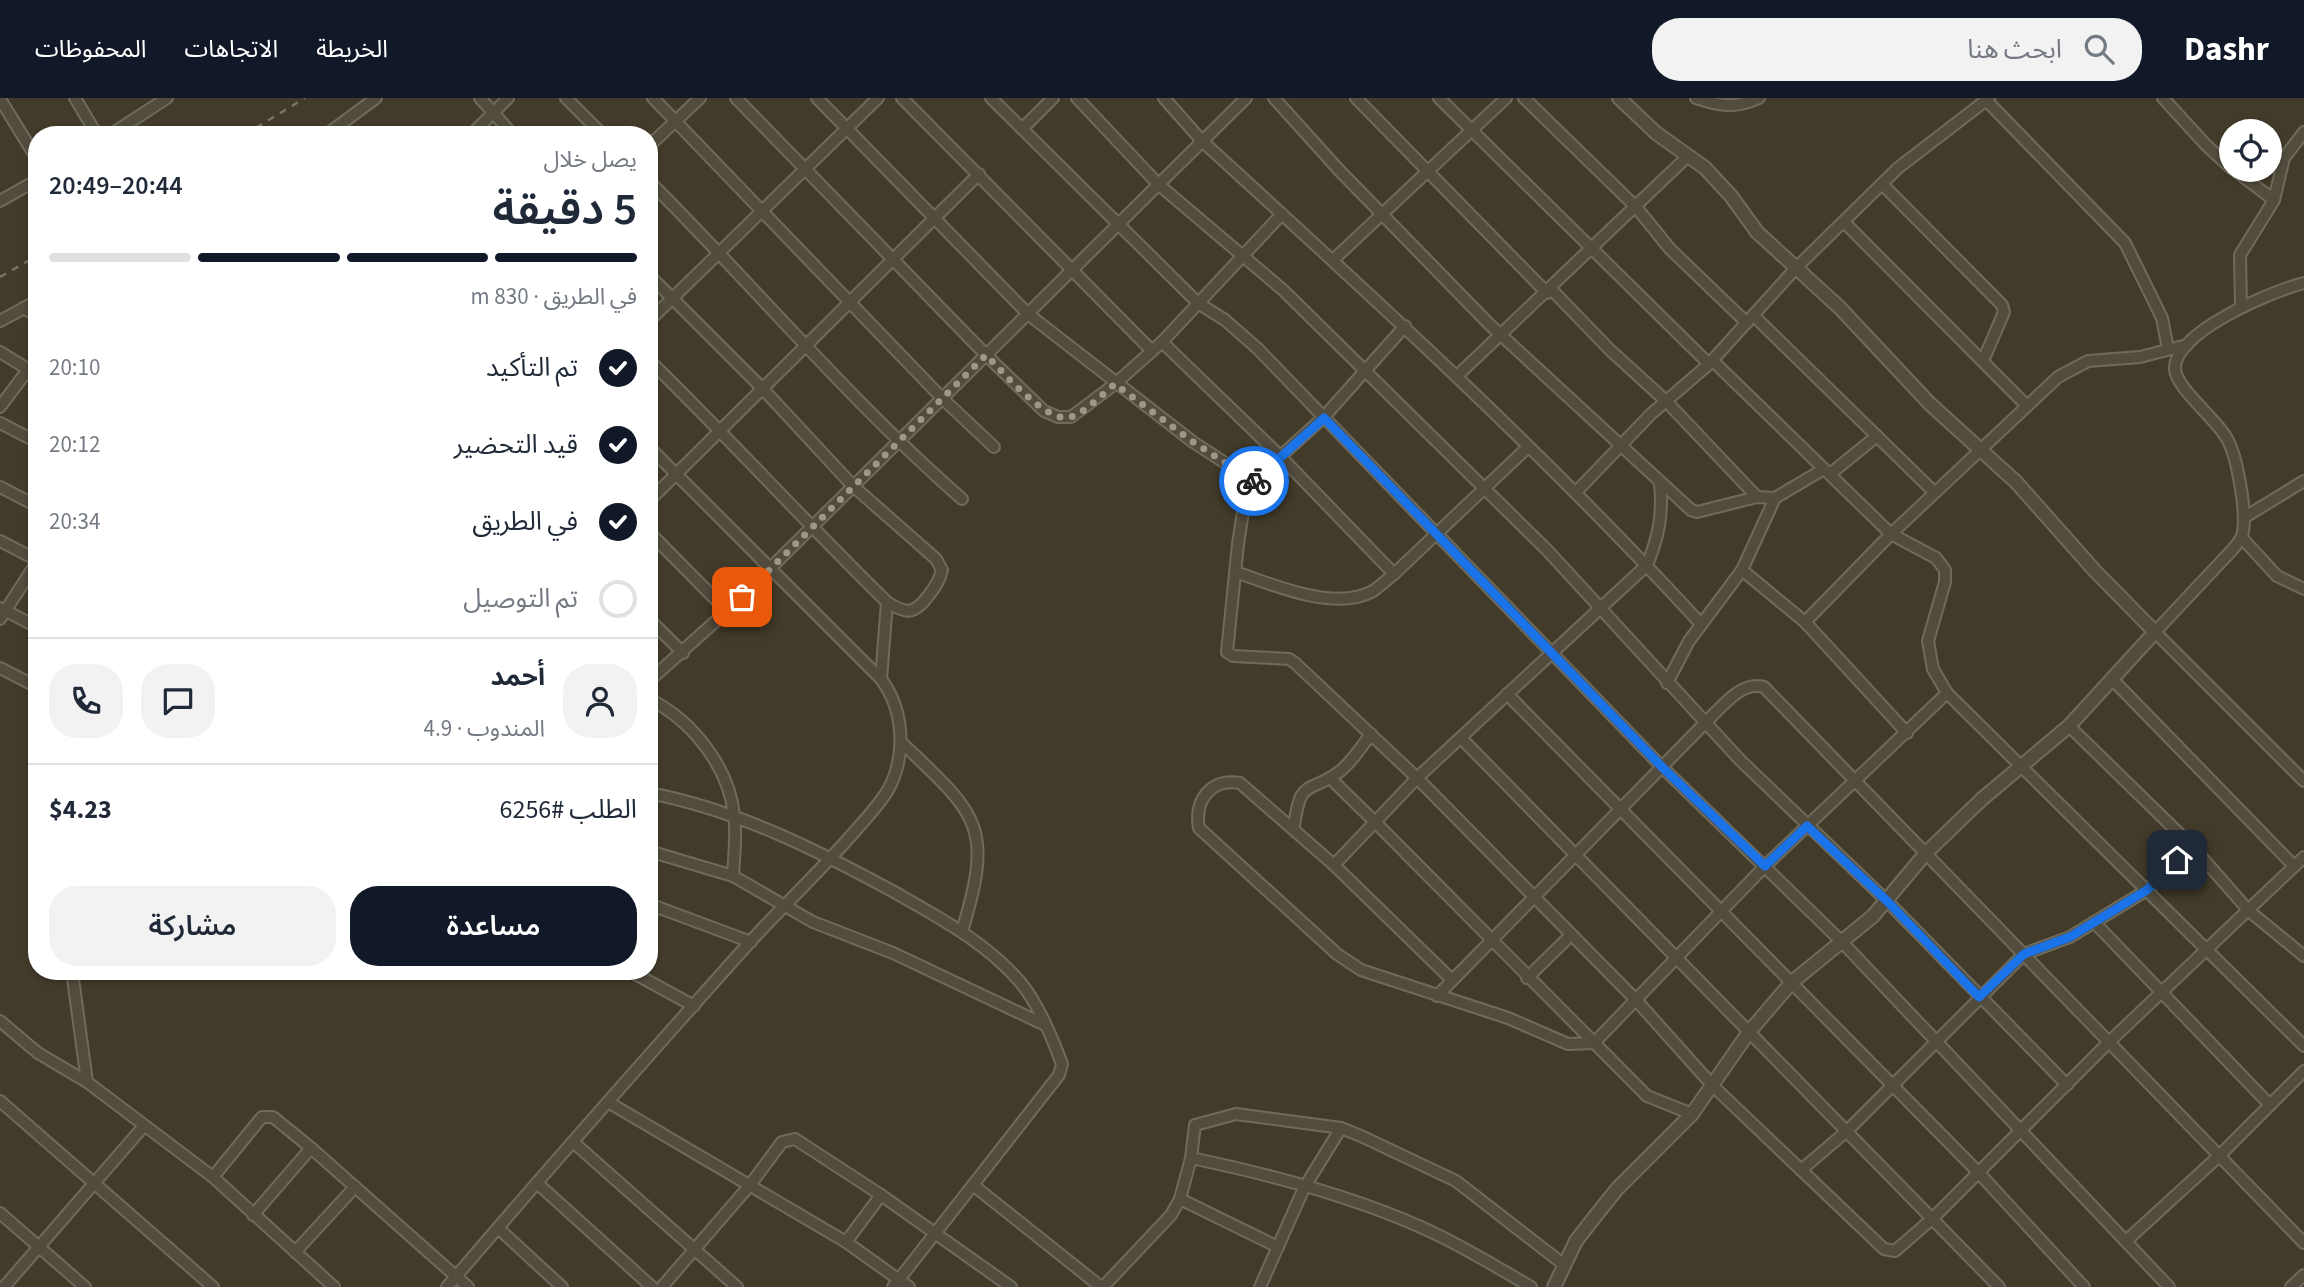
<!DOCTYPE html>
<html lang="ar">
<meta charset="utf-8">
<style>
:root{--surface:#fff;--page:#f2f2f3;--text:#1f2937;--muted:#747a83;--line:#e0e1e3;--accent:#111827}
body{margin:0;font-family:"Source Sans 3","Noto Sans Arabic",sans-serif;background:var(--page);color:var(--text);direction:rtl;height:100vh;display:flex;flex-direction:column;font-size:26px;white-space:nowrap}
*{box-sizing:border-box;margin:0}
p{font-size:23px;color:var(--muted)}
.icon{flex:none;width:38px;height:38px;fill:none;stroke:currentColor;stroke-width:2;stroke-linecap:round;stroke-linejoin:round}
.map{position:relative;flex:1;overflow:hidden;direction:ltr}
.details{position:absolute;left:28px;top:28px;width:630px;height:854px;display:flex;flex-direction:column;background:var(--surface);border-radius:28px;box-shadow:0 2px 5px #0004;direction:rtl}
.details>*{flex:none}
.tools{position:absolute;left:2219px;top:21px;display:grid;gap:14px}
.tools a{display:grid;place-items:center;width:63px;height:63px;border-radius:50%;background:var(--surface);box-shadow:0 2px 5px #0004;font-size:35px}
.pin{position:absolute;display:grid;place-items:center;width:60px;height:60px;color:#fff;margin:-30px;border-radius:14px;box-shadow:0 4px 10px #0006}
.courier{position:absolute;display:grid;place-items:center;width:70px;height:70px;margin:-35px;border:5px solid #1a73e8;border-radius:50%;background:#fff;color:#222;box-shadow:0 2px 9px #0007}
.head em{font-style:normal;font-weight:600}
.head div{display:flex;flex-direction:column-reverse}
.head{display:flex;align-items:center;justify-content:space-between;height:119px;padding:0 21px}
h1{font-size:46px;font-weight:600;line-height:52px}
.bar{display:grid;grid-template-columns:repeat(4,1fr);gap:10px 7px;align-content:center;height:84px;padding:0 21px}
.bar i{height:9px;border-radius:5px;background:var(--line)}
.bar .current{background:var(--accent)}
.bar p{grid-column:span 4}
.line{display:flex;align-items:center;gap:18px;padding:0 21px;border-top:2px solid var(--line)}
.line div{flex:1}
.round{display:grid;place-items:center;flex:none;width:74px;height:74px;border-radius:28px;background:var(--page)}
ol{padding:0 21px;list-style:none}
li{display:flex;align-items:center;gap:21px;height:77px}
li p{margin-inline-start:auto}
li .icon{padding:7px;border-radius:50%;background:var(--accent);color:#fff;stroke-width:4}
li:last-child{color:var(--muted)}
li i{width:38px;height:38px;border:4px solid var(--line);border-radius:50%}
.button{display:flex;gap:14px;margin-top:auto;padding:14px 21px}
.button a{flex:1;height:80px;border-radius:28px;background:var(--accent);color:#fff;font-size:28px;font-weight:600;line-height:80px;text-align:center}
.button a+a{background:var(--page);color:var(--text)}
header{display:flex;align-items:center;gap:42px;box-sizing:border-box;height:98px;padding:0 35px;background:var(--accent);color:#fff}
header strong{font-size:33px}
nav{display:flex;gap:38px;margin-inline-start:auto;font-size:24px}
.search{width:490px;height:63px;background:var(--page);display:flex;align-items:center;gap:18px;box-sizing:border-box;padding:0 24px;border-radius:28px;color:var(--muted);font-size:26px}
.map>svg:first-child{display:block}
.lines{fill:none;stroke-linecap:round;stroke-linejoin:round}
.minor-casing{stroke:#6f6b5c;stroke-width:14}
.tertiary-casing{stroke:#6f6b5c;stroke-width:16}
.minor{stroke:#524c3e;stroke-width:10}
.tertiary{stroke:#524c3e;stroke-width:12}
.rail{stroke:#787261;stroke-width:2.5;stroke-dasharray:7 7;stroke-linecap:butt}
.done{stroke:#9c9788;stroke-width:7;stroke-dasharray:0 12.6}
.route{stroke:#1a73e8;stroke-width:9}
</style>
<header>
<strong>Dashr</strong>
<div class="search"><svg class="icon" aria-label="search" viewBox="0 0 24 24"><circle cx="10" cy="10" r="6"/><path d="M15 15l6 6"/></svg>ابحث هنا</div>
<nav><a>الخريطة</a><a>الاتجاهات</a><a>المحفوظات</a></nav>
</header>
<div class="map">
<svg width="2304" height="1189" viewBox="0 0 2304 1189">
<rect width="100%" height="100%" fill="#423b2a"/>
<g class="lines">
<!-- minor casing -->
<g class="minor-casing">
<g id="minor">
<path d="M75 0 97 37"/>
<path d="M480 0 513 37"/>
<path d="M566 0 603 37"/>
<path d="M653 0 942 300 994 349"/>
<path d="M736 0 986 257 1044 313 1058 319H1071L1115 286 1162 244 1282 116"/>
<path d="M817 0 1028 216 1193 344 1253 383"/>
<path d="M902 0 1152 253"/>
<path d="M991 0 1198 205 1225 222 1257 250 1662 669 1842 844 2169 1189"/>
<path d="M1077 0 1158 86 1283 192 1485 391 1547 452 1740 662 1888 804 2067 987"/>
<path d="M1164 0 1202 43C1373 199 1544 355 1701 526"/>
<path d="M1274 0 1338 71 1489 226 1691 412 1697 414 1757 399 1775 400"/>
<path d="M1356 0 1547 195"/>
<path d="M1439 0 1709 266"/>
<path d="M1524 0 1636 109 1670 151 1747 225"/>
<path d="M1696 0C1720 8 1735 11 1759 0"/>
<path d="M2163 0 2206 47 2231 70"/>
<path d="M0 1 37 61"/>
<path d="M1987 3 2125 145 2162 220 2168 251"/>
<path d="M1022 31 1053 0"/>
<path d="M110 37 167 0"/>
<path d="M326 37 376 0"/>
<path d="M471 37 508 0"/>
<path d="M649 48 700 0"/>
<path d="M2234 72 2274 102"/>
<path d="M649 83C754 188 850 303 962 401"/>
<path d="M1882 86 2002 207 2004 214 1983 263"/>
<path d="M0 103 37 82"/>
<path d="M1844 124 2026 307"/>
<path d="M1333 162 1506 0"/>
<path d="M649 177 762 290 853 388 936 461 942 472C940 482 935 489 929 497 915 516 907 517 887 504 806 425 730 341 649 262"/>
<path d="M2304 185C2275 192 2173 234 2175 271 2176 290 2215 320 2226 339 2237 356 2248 418 2242 438 2240 443 2236 447 2233 451L2155 534 2304 683"/>
<path d="M1551 191 1610 252 1666 303 1757 399"/>
<path d="M2241 208 2240 157 2274 102 2284 60 2304 34"/>
<path d="M23 210 37 218"/>
<path d="M1754 218 1934 394"/>
<path d="M0 223 37 203"/>
<path d="M649 223 878 0"/>
<path d="M1405 228 1323 320 1253 383 1245 401 1238 446 1227 554 1233 558 1289 561 1295 565 1417 680 1636 902 1713 988 1884 1151 1895 1153 1933 1120 2108 945 2304 759"/>
<path d="M1162 244 1280 358 1394 476"/>
<path d="M0 254 37 277"/>
<path d="M1712 262 1891 436 1936 460 1945 472V484L1928 543 1933 571 1947 595 2304 948"/>
<path d="M1458 277 1688 58"/>
<path d="M0 309 27 273"/>
<path d="M0 325 37 344"/>
<path d="M1830 376 1877 338"/>
<path d="M1660 385C1663 416 1659 438 1647 467L1417 680 1375 724 1647 998 1692 1016"/>
<path d="M0 389 37 408"/>
<path d="M1577 393 1651 316 1709 266 1796 170 1898 70 1989 0"/>
<path d="M649 403 979 76"/>
<path d="M2245 419 2304 383"/>
<path d="M649 434 727 513"/>
<path d="M2242 440 2277 478 2304 491"/>
<path d="M0 443 37 462"/>
<path d="M1742 472 1805 524 1907 635"/>
<path d="M1236 474C1273 487 1335 514 1373 493 1380 488 1387 482 1394 476L1528 349"/>
<path d="M0 510 37 529"/>
<path d="M0 521 37 464"/>
<path d="M649 521 683 555"/>
<path d="M1805 524 1891 436 2058 279 2088 263 2140 259 2187 247"/>
<path d="M0 570 37 589"/>
<path d="M881 581 887 504"/>
<path d="M2113 582 2294 768"/>
<path d="M649 583 727 513 1246 0"/>
<path d="M1667 585 1689 543 1742 472 1775 400 1824 371"/>
<path d="M1507 596 1979 1075 2084 1189"/>
<path d="M649 601C692 622 729 669 734 717 737 737 734 758 733 778"/>
<path d="M2069 628 2192 748 2249 813 2304 858"/>
<path d="M1461 640 1999 1189"/>
<path d="M901 644C976 716 995 726 962 833"/>
<path d="M1330 680 1375 724 1334 767 1452 882"/>
<path d="M649 695C738 712 817 752 896 795 940 820 987 845 1021 885 1039 907 1052 939 1062 966L1059 977 893 1189"/>
<path d="M1294 728C1301 679 1307 697 1339 674 1352 664 1362 648 1371 636"/>
<path d="M649 753 733 778 813 824 893 855 1045 927"/>
<path d="M1334 767 1240 685C1211 680 1194 702 1199 730L1337 856 1361 872 1508 920 1568 946 1594 945 1765 768 1947 595"/>
<path d="M649 806 751 844"/>
<path d="M649 824 655 808"/>
<path d="M2094 824 2270 1007"/>
<path d="M72 873 87 984"/>
<path d="M630 873 694 908"/>
<path d="M1527 880 1571 837"/>
<path d="M1437 898 1705 625C1721 610 1741 582 1764 589L2304 1145"/>
<path d="M0 923 38 955 87 984 213 1079 334 1189"/>
<path d="M0 1003 213 1189"/>
<path d="M608 1004 846 1144 909 1189"/>
<path d="M573 1044 737 1189"/>
<path d="M1191 1060 1195 1027 1236 1016 1341 1030 1361 1038 1456 1083 1563 1166"/>
<path d="M1801 1072 1847 1033 2024 856 2070 839 2147 792 2192 748"/>
<path d="M213 1079 262 1019H273L311 1050"/>
<path d="M537 1085 652 1189"/>
<path d="M973 1087 1101 1189"/>
<path d="M1180 1101 1278 1149"/>
<path d="M0 1115 85 1189"/>
<path d="M253 1117 311 1050 468 1189"/>
<path d="M498 1130 562 1189"/>
<path d="M2126 1143 2219 1058 2304 973"/>
<path d="M846 1144 881 1097"/>
<path d="M295 1154 355 1089"/>
<path d="M4 1189 143 1029"/>
<path d="M447 1189C546 1073 647 959 749 845 781 810 816 777 848 741 861 726 877 710 888 692 907 657 904 612 881 581L649 349"/>
<path d="M662 1189 750 1087 782 1044 795 1041 881 1097 1011 1189"/>
<path d="M1103 1189 1171 1117 1180 1101 1191 1060C1273 1077 1367 1102 1442 1139 1472 1154 1502 1172 1531 1189"/>
<path d="M1260 1189 1304 1090 1341 1030"/>
<path d="M2291 1189 2304 1177"/>
</g>
</g>
<!-- tertiary casing -->
<g class="tertiary-casing">
<path id="tertiary" d="M1554 1189 1576 1143 1593 1121 1617 1091 1692 1016 1749 934 1791 885 1873 818 1926 755 1982 701 2069 628 2155 534 2095 473 2016 384 1930 306 1840 210 1757 134 1731 98 1705 70 1656 35 1619 0"/>
</g>
<!-- minor -->
<use href="#minor" class="minor"/>
<!-- tertiary -->
<use href="#tertiary" class="tertiary"/>
<!-- rail -->
<g class="rail">
<path d="M244 37 305 0"/>
<path d="M0 179 37 158"/>
</g>
</g>
<g class="lines">
<!-- done -->
<path class="done" d="M742 499 986 257C1002 273 1048 327 1071 319 1086 314 1102 296 1115 286L1193 344 1254 383"/>
<!-- route -->
<path class="route" d="M1254 383 1324 320 1662 669 1765 768 1807 728 1888 804 1979 899 2024 856 2070 839 2147 792 2177 762"/>
</g>
</svg>
<div class="tools">
<a><svg class="icon" aria-label="locate" viewBox="0 0 24 24"><circle cx="12" cy="12" r="6"/><path d="M12 2v4M12 18v4M2 12h4M18 12h4"/></svg></a>
</div>
<div class="pin" style="left:742px;top:499px;background:#ea580c"><svg class="icon" aria-label="bag" viewBox="0 0 24 24"><path d="M5 8h14l-1 12H6zM9 8a3 3 0 0 1 6 0"/></svg></div>
<div class="pin" style="left:2177px;top:762px;background:#1f2937"><svg class="icon" aria-label="home" viewBox="0 0 24 24"><path d="M3 11l9-7 9 7M6 9v11h12V9"/></svg></div>
<div class="courier" style="left:1254px;top:383px"><svg class="icon" aria-label="bike" viewBox="0 0 24 24"><circle cx="6" cy="16" r="4"/><circle cx="18" cy="16" r="4"/><path d="M6 16l4-8h5l3 8M10 8l3 8H6M13 5h3"/></svg></div>
<section class="details">
<div class="head"><div><h1>5 دقيقة</h1><p>يصل خلال</p></div><em>20:44–20:49</em></div>
<div class="bar"><i class="current"></i><i class="current"></i><i class="current"></i><i></i><p>في الطريق · 830 m</p></div>
<ol>
<li><svg class="icon" aria-label="check" viewBox="0 0 24 24"><path d="M5 12l5 5 9-10"/></svg>تم التأكيد<p>20:10</p></li>
<li><svg class="icon" aria-label="check" viewBox="0 0 24 24"><path d="M5 12l5 5 9-10"/></svg>قيد التحضير<p>20:12</p></li>
<li><svg class="icon" aria-label="check" viewBox="0 0 24 24"><path d="M5 12l5 5 9-10"/></svg>في الطريق<p>20:34</p></li>
<li><i></i>تم التوصيل</li>
</ol>
<div class="line" style="height:126px"><a class="round"><svg class="icon" aria-label="person" viewBox="0 0 24 24"><circle cx="12" cy="8" r="4"/><path d="M4 21q1-7 8-7t8 7"/></svg></a><div><b>أحمد</b><p>المندوب · 4.9</p></div><a class="round"><svg class="icon" aria-label="chat" viewBox="0 0 24 24"><path d="M4 5h16v11H9l-5 4z"/></svg></a><a class="round"><svg class="icon" aria-label="phone" viewBox="0 0 24 24"><path d="M5 4h4l2 5-3 2q2 4 5 5l2-3 5 2v4C11 20 4 13 5 4z"/></svg></a></div>
<div class="line" style="height:91px"><div>الطلب #6256</div><b>$4.23</b></div>
<div class="button"><a>مساعدة</a><a>مشاركة</a></div>
</section>
</div>
